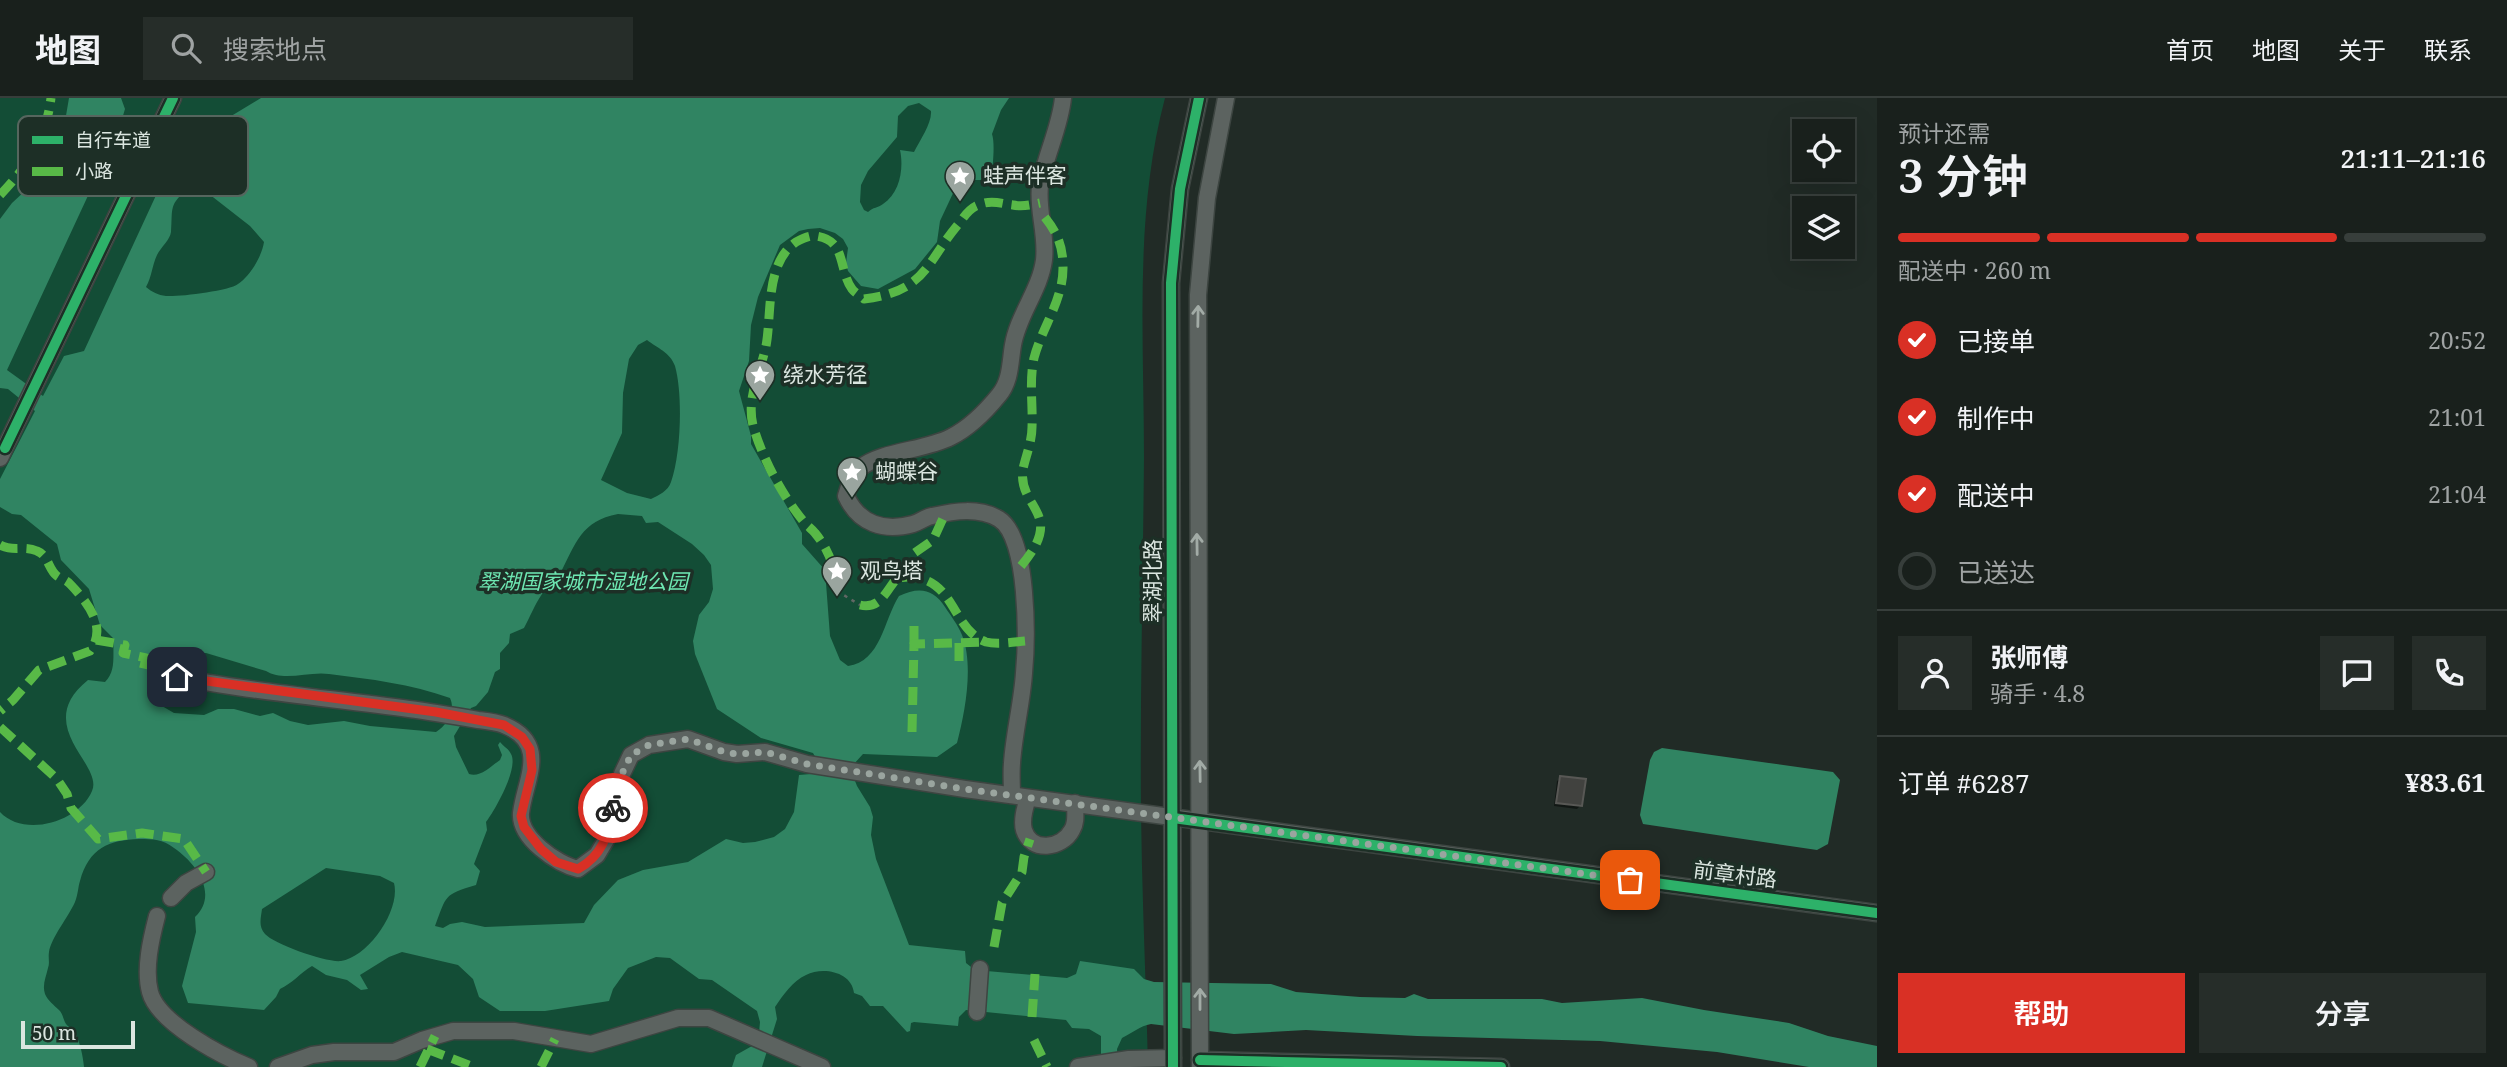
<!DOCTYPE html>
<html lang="zh">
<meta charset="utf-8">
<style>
:root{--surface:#19201c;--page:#262d29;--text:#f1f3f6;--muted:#9fa3a3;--line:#373e3b;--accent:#d93025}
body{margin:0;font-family:"Noto Serif","Noto Sans SC",serif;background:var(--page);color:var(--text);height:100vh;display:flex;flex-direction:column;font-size:26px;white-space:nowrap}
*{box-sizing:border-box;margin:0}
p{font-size:23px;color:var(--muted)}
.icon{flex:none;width:38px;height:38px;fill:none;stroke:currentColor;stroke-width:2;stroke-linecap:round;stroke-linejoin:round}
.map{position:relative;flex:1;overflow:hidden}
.sheet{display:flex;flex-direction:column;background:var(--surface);width:630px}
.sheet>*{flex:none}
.buttons{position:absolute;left:1792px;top:21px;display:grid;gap:14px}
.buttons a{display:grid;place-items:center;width:63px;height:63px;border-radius:0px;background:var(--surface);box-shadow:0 7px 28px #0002,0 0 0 2px var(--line);font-size:35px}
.scale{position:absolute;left:21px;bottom:18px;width:114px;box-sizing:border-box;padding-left:7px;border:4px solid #dbe6e0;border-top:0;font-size:19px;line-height:24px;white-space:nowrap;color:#dbe6e0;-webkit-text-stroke:5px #1d2f26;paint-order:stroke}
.pin{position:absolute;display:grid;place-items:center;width:60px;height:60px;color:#fff;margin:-30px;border-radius:14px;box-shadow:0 4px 10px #0006}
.courier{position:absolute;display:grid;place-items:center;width:70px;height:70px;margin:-35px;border:5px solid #d93025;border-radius:50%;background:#fff;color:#222;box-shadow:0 2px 9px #0007}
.headline em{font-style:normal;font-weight:600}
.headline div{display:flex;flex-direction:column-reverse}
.headline{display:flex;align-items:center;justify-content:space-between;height:119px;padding:0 21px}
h1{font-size:46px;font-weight:600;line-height:52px}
.bar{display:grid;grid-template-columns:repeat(4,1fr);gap:10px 7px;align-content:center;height:84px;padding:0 21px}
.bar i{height:9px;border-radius:5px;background:var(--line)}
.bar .on{background:var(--accent)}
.bar p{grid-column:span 4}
.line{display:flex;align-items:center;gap:18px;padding:0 21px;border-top:2px solid var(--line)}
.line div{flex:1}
.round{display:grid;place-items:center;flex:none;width:74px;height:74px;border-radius:0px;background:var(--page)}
ol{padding:0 21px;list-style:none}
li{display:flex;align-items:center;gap:21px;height:77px}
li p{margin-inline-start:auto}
li .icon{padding:7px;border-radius:50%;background:var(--accent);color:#fff;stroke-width:4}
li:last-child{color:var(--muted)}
li i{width:38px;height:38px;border:4px solid var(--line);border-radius:50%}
.cta{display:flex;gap:14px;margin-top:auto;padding:14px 21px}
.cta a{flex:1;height:80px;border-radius:0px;background:var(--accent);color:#fff;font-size:28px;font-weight:600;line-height:80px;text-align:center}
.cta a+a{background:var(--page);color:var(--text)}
header{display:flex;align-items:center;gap:42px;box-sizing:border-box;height:98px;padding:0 35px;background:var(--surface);border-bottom:2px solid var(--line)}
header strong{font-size:33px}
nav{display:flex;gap:38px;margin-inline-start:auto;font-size:24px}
.search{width:490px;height:63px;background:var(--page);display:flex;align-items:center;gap:18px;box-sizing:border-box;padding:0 24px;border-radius:0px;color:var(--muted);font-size:26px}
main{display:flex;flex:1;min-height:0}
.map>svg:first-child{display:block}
.green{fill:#134d36}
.water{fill:#308462;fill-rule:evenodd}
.shadow{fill:#0007}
.building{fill:#41423f;stroke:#585855;stroke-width:2}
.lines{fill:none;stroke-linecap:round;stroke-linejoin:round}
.minor-casing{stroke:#3d4541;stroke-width:19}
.path{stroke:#616764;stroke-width:2.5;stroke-dasharray:3.5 5;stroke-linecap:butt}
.minor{stroke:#5c6360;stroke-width:16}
.quiet{stroke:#58b947;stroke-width:9;stroke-dasharray:18 9;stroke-linecap:butt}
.cycleway-casing{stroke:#1d2f26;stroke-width:15}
.cycleway{stroke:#2db169;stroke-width:10}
.oneway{stroke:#a2aba6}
.done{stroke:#9aa59f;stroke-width:7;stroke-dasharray:0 12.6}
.route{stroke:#d93025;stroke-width:9}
.labels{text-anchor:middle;stroke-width:7;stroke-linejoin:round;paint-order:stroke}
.poi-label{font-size:21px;fill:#dbe6e0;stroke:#1d2f26;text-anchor:start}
.street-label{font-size:21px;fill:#dbe6e0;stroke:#1d2f26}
.park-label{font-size:21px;font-style:italic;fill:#6ee7b2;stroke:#1d2f26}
.key{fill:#1d2f26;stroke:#56665e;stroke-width:2}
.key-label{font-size:19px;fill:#dbe6e0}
</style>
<header>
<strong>地图</strong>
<div class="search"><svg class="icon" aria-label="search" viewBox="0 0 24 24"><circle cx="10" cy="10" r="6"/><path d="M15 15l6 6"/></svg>搜索地点</div>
<nav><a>首页</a><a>地图</a><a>关于</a><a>联系</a></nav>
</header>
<main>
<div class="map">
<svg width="1877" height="969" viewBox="0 0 1877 969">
<rect width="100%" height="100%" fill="#212b26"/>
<!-- green -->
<path class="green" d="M0 0H1165C1134 117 1144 239 1144 359 1143 477 1140 596 1141 714 1142 799 1146 884 1148 969H0Z"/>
<!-- water -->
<g class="water">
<path d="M69 0H121L125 11 119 31 7 272 43 298 64 258 84 253 183 39 194 29 218 26 261 0H1009L1001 12 992 36C995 45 993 64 992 75L981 82H966L955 91 940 123 937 144 915 171 878 191 861 188 848 173 846 165 848 150 843 141 835 135 820 130 808 131 799 133 780 147 758 199 751 227 749 263 739 293 751 338V346L802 435V446L825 472 830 538 840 562 848 568C881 564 884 521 899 498 918 489 933 490 945 509 951 518 958 527 962 537 974 567 965 615 957 645L937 659 863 656 853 667 852 675 857 688 870 709 873 719 871 737 876 761 909 847 965 853 966 865 975 872 1067 880 1076 876 1080 863 1134 871 1144 881 1154 884 1271 886 1296 894 1360 899 1405 900 1414 896 1428 901H1542L1562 905 1642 900 1704 912 1789 925 1828 938 1877 948V969H1809L1717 954 1600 943 1417 938 1306 932 1234 936 1151 926C1140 928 1132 935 1122 940L1117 951 1118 969H1101V938L1089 931 1072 930 1066 922 966 912 959 919 958 928 914 924 911 925 910 933 907 934 883 908H870L862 898 854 895C852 874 823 868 806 877 793 883 783 897 775 909L777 921 762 969H732L736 957 752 948 759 935 760 924 757 913 712 882 699 881 670 860 656 859 628 870 613 891 609 903 545 913H500L479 899 473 881 458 867 402 854 389 859 360 877 368 891 361 892 347 882 326 877 312 868C300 875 293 885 280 891L276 899 264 912 188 905 182 888 196 834 195 819C219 796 196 765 174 750 162 741 154 741 139 741 109 742 89 750 80 783 78 789 78 797 75 804 69 818 51 840 49 854 48 860 50 865 48 870 46 879 42 887 45 896 48 903 54 907 59 912 63 916 63 921 66 926 68 929 72 930 74 933 80 943 83 958 84 969H0V714C24 740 79 724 92 693 104 666 31 628 88 582L105 584C117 572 112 556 114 541L100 527 89 491 61 462 57 446 21 417 12 416 0 409V381L35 313 8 291 0 290V121L12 105 40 79 62 41ZM919 5 931 13C932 25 920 42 914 54L900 52C904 70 900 95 883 106 878 110 873 109 868 114L864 112 860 104 861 87 868 73 897 39 898 18 908 8ZM189 90 209 96 250 128 264 144C262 158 250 178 238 186 229 193 178 199 166 198 158 197 152 194 146 189 152 178 152 168 157 157 161 149 170 142 171 134 173 110 168 107 189 90ZM647 242C657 250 670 254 675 268 683 296 681 356 671 384 668 393 659 397 651 401L627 395 601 382 622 335 623 295 629 261 638 247ZM618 416 642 418 646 425 658 424 692 446 704 457 711 467 713 491 709 504 699 517 693 543 695 556 717 611 761 640 813 655 817 662 811 676 799 677 794 714 785 731 774 739 755 744 743 745 726 741 688 764 643 772 618 782 594 807 584 825 485 829 462 824 450 826 443 830 435 828C447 797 443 797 476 787L480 773 474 766 487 732 486 724C495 712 519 670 511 656 509 651 503 648 500 644L498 647 502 657 500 662C491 668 480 680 469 676L456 649 454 638 471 610 476 608 488 594 495 574 500 571V555L509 545 510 536 524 530C530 519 535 506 542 496 547 489 557 483 560 476 576 445 581 423 618 416ZM196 555H206L266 573C284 584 309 573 329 576 370 581 411 586 450 600 456 613 447 627 436 634L370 628 344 623 308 627 290 623 273 615 260 618 234 611H218L204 617 174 615 162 608 155 590 159 576 171 559ZM326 770 380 778 394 785C401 812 368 859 341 863 327 865 274 846 265 836 258 828 261 820 262 811Z"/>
<path d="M1662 650 1833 674 1840 682 1828 746 1817 752 1643 726 1640 717 1650 662 1654 654Z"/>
</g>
<!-- shadow -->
<path class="shadow" d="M1561 680 1581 707 1577 711 1554 708 1557 683Z"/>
<!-- building -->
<path class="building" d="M1560 678 1586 681 1582 708 1556 705Z"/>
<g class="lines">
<!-- minor casing -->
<g class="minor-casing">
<g id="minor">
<path d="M0 360 173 0"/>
<path d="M166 577C245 593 329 600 409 611 432 614 455 618 478 622 486 623 496 624 504 627 550 646 525 681 521 715 519 740 557 766 578 771L597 757 606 742 622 676 631 657 649 647 688 641 724 654 737 656 765 654 807 666 965 691 1877 815"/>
<path d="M1012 697C1012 687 1011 676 1012 665 1014 635 1022 605 1024 575 1027 543 1029 439 999 421 979 409 954 413 932 418 925 419 920 424 913 426 884 434 859 426 846 398 849 388 852 377 860 370 883 352 924 353 951 339 969 330 986 313 999 297 1011 283 1010 264 1013 247 1018 217 1040 192 1044 162 1047 136 1037 112 1040 88 1045 58 1060 30 1063 0"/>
<path d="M1028 700C1025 709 1021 722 1024 732 1031 755 1062 751 1072 732 1077 724 1075 715 1075 705"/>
<path d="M171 800 186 785 206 774"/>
<path d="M157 818C151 841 144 871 150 894 158 925 222 958 249 969"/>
<path d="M977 914 980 871"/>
<path d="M1200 962 1501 969"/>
<path d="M278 969 312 957 334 954H394L422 942 453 933H514L591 946 678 920H709L822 969"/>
<path d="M1078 969 1129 961 1173 960"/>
<path d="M1173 969 1171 185 1180 91 1199 0"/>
<path d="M1200 969 1198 197 1207 100 1226 0"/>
</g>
</g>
<!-- path -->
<path class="path" d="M837 493 860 507"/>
<!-- minor -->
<use href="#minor" class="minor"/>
<!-- quiet -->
<g class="quiet">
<path d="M0 97C28 68 46 40 51 0"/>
<path d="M0 447C13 454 24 447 37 453 49 458 48 471 57 478 61 481 67 482 71 487 87 504 108 529 90 553L39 572 13 602 0 613"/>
<path d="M1021 468C1067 414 1017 411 1023 371 1026 357 1032 344 1032 329 1033 307 1029 283 1034 260 1042 229 1063 203 1063 170 1063 147 1057 134 1043 117"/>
<path d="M904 479 913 456 933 442 945 416"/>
<path d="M837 493C835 471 830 453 815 435 812 431 807 428 804 424 782 397 764 363 754 331 745 302 760 276 766 248 772 216 765 165 796 144 802 141 810 137 816 138 847 142 838 172 852 191 855 195 861 198 864 201 928 193 926 163 961 123 965 117 970 111 976 108 992 101 997 105 1013 107 1022 109 1030 107 1040 105"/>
<path d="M860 507C880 512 886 493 897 480 956 471 949 531 986 544 997 547 1014 544 1025 543"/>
<path d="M96 542 125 547 123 555 146 560 143 573 166 577"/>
<path d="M959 545V565"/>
<path d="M914 546V528"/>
<path d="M0 629 57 681 67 696 71 710 98 741 142 735 184 741 206 774"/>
<path d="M912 634 914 546 986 544"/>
<path d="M994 849 1002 805 1022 774 1024 759 1030 741"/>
<path d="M1032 919 1035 876"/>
<path d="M1034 942 1047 969"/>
<path d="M427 951 474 969"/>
<path d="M420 969 435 938"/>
<path d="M541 969 555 941"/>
</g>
<!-- cycleway casing -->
<g class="cycleway-casing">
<g id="cycleway">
<path d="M5 350 173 0"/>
<path d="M1173 720 1877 815"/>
<path d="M1200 962 1501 969"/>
<path d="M1173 969 1171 185 1180 91 1199 0"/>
</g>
</g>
<!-- cycleway -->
<use href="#cycleway" class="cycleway"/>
</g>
<!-- one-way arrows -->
<defs><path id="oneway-shaft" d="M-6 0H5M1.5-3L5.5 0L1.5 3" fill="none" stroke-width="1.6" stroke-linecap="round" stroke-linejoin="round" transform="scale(1.75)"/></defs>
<g class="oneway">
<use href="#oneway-shaft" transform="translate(1198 218) rotate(-89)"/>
<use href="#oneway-shaft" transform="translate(1197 446) rotate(-91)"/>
<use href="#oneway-shaft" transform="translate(1200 673) rotate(-91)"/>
<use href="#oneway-shaft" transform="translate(1200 901) rotate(-90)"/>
</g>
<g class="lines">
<!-- done -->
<path class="done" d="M613 710 622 676 631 657 649 647 688 641 724 654 737 656 765 654 807 666 965 691 1630 782"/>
<!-- route -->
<path class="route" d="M177 579 436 614 504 627 522 639 530 651 532 672 521 718 524 729 541 751 556 764 578 771C602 758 609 736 613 710"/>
</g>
<!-- icons -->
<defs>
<g id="sight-pin" transform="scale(1.575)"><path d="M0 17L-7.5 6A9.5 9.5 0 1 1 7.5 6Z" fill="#9aa59f" stroke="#1d2f26"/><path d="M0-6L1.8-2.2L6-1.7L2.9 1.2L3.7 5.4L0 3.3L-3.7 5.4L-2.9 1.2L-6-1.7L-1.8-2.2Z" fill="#fff"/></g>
</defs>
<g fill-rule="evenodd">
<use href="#sight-pin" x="960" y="78"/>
<use href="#sight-pin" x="760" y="277"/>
<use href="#sight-pin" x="852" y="374"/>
<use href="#sight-pin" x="837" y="473"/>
</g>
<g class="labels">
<!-- poi labels -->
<g class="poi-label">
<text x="983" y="85">蛙声伴客</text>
<text x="783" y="284">绕水芳径</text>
<text x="875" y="381">蝴蝶谷</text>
<text x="860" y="480">观鸟塔</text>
</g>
<!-- street labels -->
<g class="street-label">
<text transform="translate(1153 483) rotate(-90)" y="7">翠湖北路</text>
<text transform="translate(1735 777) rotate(7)" y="7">前章村路</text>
</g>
<!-- park labels -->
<g class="park-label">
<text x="583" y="491">翠湖国家城市湿地公园</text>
</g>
</g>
<!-- legend -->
<rect x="18" y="18" width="230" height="80" rx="10" class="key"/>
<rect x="32" y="38" width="31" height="8" fill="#2db169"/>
<rect x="32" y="69" width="31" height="9" fill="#58b947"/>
<g class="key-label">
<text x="75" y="49">自行车道</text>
<text x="75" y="80">小路</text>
</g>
</svg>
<div class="buttons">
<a><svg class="icon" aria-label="locate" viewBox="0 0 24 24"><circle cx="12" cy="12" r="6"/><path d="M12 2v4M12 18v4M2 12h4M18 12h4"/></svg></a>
<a><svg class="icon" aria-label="layers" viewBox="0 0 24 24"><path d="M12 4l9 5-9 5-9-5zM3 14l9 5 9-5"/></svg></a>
</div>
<div class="scale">50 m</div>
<div class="pin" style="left:1630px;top:782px;background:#ea580c"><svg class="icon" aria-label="bag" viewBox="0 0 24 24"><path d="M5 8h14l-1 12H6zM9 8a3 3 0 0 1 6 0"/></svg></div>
<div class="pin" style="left:177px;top:579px;background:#1f2937"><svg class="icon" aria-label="home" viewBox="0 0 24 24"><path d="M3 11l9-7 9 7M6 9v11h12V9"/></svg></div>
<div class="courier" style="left:613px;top:710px"><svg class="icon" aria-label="bike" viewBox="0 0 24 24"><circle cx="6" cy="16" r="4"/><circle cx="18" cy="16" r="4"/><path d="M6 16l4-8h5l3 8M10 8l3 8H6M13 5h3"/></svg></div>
</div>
<section class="sheet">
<div class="headline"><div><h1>3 分钟</h1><p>预计还需</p></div><em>21:11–21:16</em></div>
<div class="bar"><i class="on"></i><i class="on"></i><i class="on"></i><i></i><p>配送中 · 260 m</p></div>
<ol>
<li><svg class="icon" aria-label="check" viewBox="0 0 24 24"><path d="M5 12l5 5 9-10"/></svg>已接单<p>20:52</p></li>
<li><svg class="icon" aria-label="check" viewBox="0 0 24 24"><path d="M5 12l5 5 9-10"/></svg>制作中<p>21:01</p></li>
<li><svg class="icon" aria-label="check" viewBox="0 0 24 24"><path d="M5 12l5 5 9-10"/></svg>配送中<p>21:04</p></li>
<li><i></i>已送达</li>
</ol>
<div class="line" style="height:126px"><a class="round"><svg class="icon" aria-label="person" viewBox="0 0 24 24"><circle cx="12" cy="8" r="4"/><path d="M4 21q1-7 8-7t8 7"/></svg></a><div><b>张师傅</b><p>骑手 · 4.8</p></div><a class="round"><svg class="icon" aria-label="chat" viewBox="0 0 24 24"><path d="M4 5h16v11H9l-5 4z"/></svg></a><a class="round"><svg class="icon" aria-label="phone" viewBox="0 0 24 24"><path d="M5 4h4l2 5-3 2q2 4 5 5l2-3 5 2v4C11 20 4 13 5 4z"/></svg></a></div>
<div class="line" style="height:91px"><div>订单 #6287</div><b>¥83.61</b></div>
<div class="cta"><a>帮助</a><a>分享</a></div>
</section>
</main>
